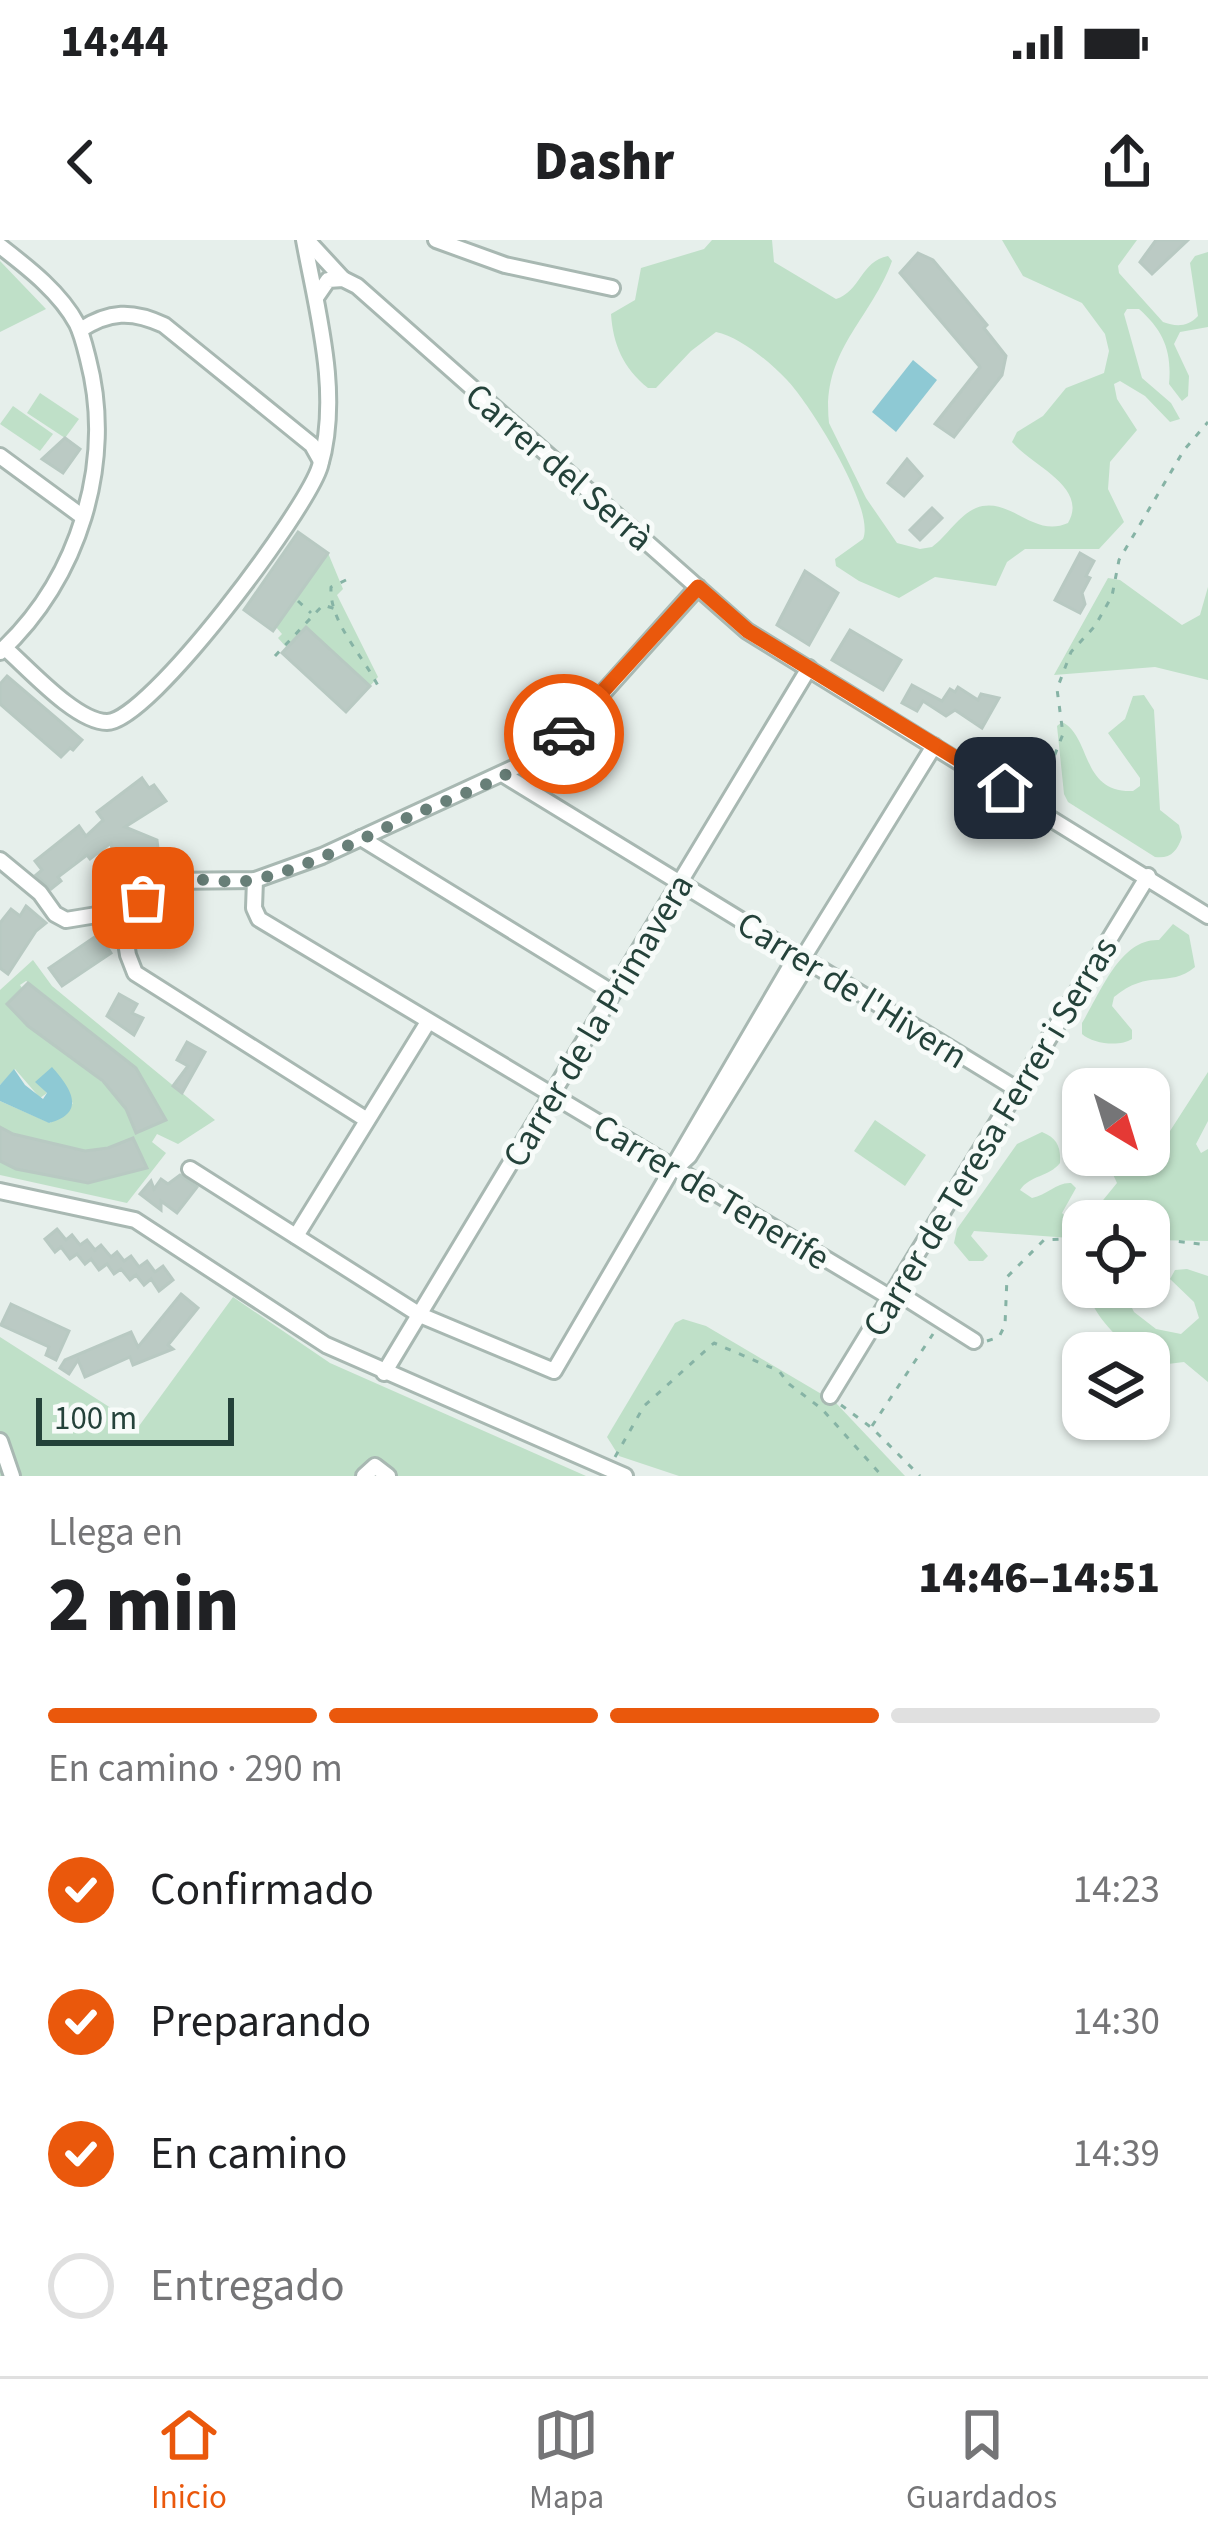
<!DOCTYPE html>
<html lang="es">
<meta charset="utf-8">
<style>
:root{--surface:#fff;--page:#f6f6f6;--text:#202124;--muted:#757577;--line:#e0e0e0;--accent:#ea580c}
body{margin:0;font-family:"Source Sans 3",sans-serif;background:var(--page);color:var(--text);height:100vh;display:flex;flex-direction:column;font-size:45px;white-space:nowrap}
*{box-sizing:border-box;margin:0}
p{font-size:39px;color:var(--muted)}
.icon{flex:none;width:66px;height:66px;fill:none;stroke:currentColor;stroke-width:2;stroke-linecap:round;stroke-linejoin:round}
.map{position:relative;height:1236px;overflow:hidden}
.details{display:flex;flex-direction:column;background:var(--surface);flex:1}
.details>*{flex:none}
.needle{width:78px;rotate:142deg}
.buttons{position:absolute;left:1062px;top:828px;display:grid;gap:24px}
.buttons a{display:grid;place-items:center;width:108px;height:108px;border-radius:24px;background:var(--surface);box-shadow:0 3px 9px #0004;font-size:60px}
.scale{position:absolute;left:36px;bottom:30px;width:198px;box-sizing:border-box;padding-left:12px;border:6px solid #24423a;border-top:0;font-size:33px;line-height:42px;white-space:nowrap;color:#24423a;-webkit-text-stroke:9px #f7fbf9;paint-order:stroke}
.pin{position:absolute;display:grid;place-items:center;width:102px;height:102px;color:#fff;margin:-51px;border-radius:24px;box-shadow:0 6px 18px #0006}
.courier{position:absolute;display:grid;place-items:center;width:120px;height:120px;margin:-60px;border:9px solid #ea580c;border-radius:50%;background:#fff;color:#222;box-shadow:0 3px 15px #0007}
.headline em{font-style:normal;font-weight:800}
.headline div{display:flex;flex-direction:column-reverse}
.headline{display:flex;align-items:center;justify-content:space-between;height:204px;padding:0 48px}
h1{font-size:78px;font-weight:800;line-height:90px}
.bar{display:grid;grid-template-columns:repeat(4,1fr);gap:18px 12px;align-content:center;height:144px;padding:0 48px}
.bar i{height:15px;border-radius:9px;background:var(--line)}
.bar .active{background:var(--accent)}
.bar p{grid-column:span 4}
ol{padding:0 48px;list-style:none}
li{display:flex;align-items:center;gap:36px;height:132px}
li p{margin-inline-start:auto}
li .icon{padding:12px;border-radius:50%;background:var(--accent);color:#fff;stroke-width:4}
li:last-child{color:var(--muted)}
li i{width:66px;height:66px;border:6px solid var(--line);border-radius:50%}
.status{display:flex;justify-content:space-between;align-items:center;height:84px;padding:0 60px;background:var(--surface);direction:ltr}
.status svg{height:33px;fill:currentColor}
header{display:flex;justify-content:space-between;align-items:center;height:156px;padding:0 48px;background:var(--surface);font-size:54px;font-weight:800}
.dock{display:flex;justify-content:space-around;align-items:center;height:168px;border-top:3px solid var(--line);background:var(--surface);font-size:33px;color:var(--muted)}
.dock a{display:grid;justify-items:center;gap:6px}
.dock .active{color:var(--accent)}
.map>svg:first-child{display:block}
.green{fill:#bfe0c8;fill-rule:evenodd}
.water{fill:#8ec9d4}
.building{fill:#bbcac4;stroke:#b8c9c2;stroke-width:3}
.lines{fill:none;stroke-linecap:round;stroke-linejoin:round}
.minor-casing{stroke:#a8b8b2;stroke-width:20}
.path{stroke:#86b3a5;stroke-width:3;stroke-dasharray:6 9;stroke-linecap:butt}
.minor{stroke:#fff;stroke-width:14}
.done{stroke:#687f78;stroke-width:12;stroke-dasharray:0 21.6}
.route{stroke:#ea580c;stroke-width:15}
.labels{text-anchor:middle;stroke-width:10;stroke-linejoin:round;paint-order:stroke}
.street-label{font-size:36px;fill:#24423a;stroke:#f7fbf9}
</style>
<div class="status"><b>14:44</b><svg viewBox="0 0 49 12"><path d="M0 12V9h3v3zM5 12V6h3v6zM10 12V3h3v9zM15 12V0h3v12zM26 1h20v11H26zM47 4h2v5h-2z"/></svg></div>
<header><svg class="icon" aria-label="back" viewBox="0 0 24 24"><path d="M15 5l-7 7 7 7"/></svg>Dashr<svg class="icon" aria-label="share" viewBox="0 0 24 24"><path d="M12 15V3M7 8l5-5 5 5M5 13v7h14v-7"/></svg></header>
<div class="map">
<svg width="1208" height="1236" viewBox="0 0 1208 1236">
<rect width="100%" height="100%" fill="#e6efeb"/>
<!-- green -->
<g class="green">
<path d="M712 0H772L774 22 836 59C860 52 861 21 888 16L892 21C870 81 821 111 829 183L866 258 897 303 920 309 932 307C947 296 959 275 976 268 1010 255 1033 299 1068 283 1089 247 1032 226 1012 202L1017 192 1043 176 1066 148 1104 133 1109 111 1105 94 1082 63 1023 36 1002 0H1137L1118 26 1119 33 1163 82C1176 87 1188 87 1198 76L1190 23 1195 16 1208 12V87L1180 92 1174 104 1189 136 1188 156 1182 161 1169 144C1172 112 1164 91 1139 69H1127L1124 74 1142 138 1171 163 1180 179 1170 182 1145 156 1120 141 1114 144 1117 159 1137 190 1110 222 1108 249 1124 282 1099 309H1025L1007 322 996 346 935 337 899 358 859 341 836 326 835 319 863 299C876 269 810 164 787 140 770 122 740 97 716 92L691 111 656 148H648C623 128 613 104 611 74L635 60 641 28 704 9Z"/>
<path d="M0 21 46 69 0 92Z"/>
<path d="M40 153 79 179 65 198 27 173Z"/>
<path d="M13 166 53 194 40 211 0 184Z"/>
<path d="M328 313 343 349 337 355 378 437 370 446 306 387 287 408 278 398 282 394 276 387Z"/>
<path d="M1108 338 1120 340 1182 385 1200 375 1208 347V440L1155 427 1054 435Z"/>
<path d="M1144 455 1154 470 1160 570 1179 585 1182 597C1177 611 1171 619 1155 617L1068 562 1064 554 1057 486 1062 482C1092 497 1080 553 1133 551L1140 546V538L1108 493 1125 479 1133 456Z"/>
<path d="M1173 684 1189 695 1195 727C1168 749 1149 728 1114 757L1112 766 1132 790V799C1120 807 1093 804 1082 794V783C1100 754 1120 698 1159 700Z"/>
<path d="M33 720 52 746 215 880 178 904 157 894 152 902 166 913 127 963 0 935V921L5 923 15 896 0 887V861L50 883 73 863 36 841 47 853 40 858 15 829 0 845V750ZM26 741C29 742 70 774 72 778L28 786 7 764 24 751 20 745ZM83 785 124 821 102 842 61 808ZM137 829 166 880 136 893 126 869 109 849ZM132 898 146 925 142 929 89 943 83 911 108 908Z"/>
<path d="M1208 832V881L1196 904 1201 913 1208 909V1001L1149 1000V981H1086L1117 943 1110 928 1090 915H1111L1126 924 1149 915V910L1170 891Z"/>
<path d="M875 880 926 915 905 946 854 911Z"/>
<path d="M1042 892C1057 898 1061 907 1060 923 1049 937 1030 935 1020 950L1032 958C1047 955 1057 942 1071 943L1076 948 1062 973 1075 985 1083 984V999L974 991 971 996 988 1016 983 1021H969L954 1003 957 989 1017 904Z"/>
<path d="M1187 1029 1208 1036V1142L1184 1122 1168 1124 1149 1119V1113C1125 1110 1102 1083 1091 1062L1101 1049 1138 1054 1141 1058 1132 1068 1134 1072 1156 1089 1181 1094 1199 1078 1194 1062 1170 1039 1175 1030Z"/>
<path d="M233 1057 330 1123 586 1236H0V1097L139 1186Z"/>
<path d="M683 1079 706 1086 835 1162 905 1236H679L619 1216 607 1197 675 1083Z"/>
</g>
<!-- water -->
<g class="water">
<path d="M913 120 937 140 896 192 872 172Z"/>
<path d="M52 827C70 847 88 873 49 883L0 861V845L14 829 25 845 43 859 47 853 35 842Z"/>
</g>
<!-- building -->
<g class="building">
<path d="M1156 0H1188L1152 34 1140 22Z"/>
<path d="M918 13 933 20 987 85 984 88 1006 116 1002 135 954 197 935 184 980 127 900 33Z"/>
<path d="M65 198 80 209 63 233 42 219Z"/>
<path d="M907 219 922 236 904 256 888 243Z"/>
<path d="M932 268 942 278 920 300 910 290Z"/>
<path d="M298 292 328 313 273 391 244 370Z"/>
<path d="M1080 313 1094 321 1086 336 1090 338 1082 353 1085 364 1080 373 1055 360Z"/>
<path d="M805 331 838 353 809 405 777 385Z"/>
<path d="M306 387 370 446 346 472 282 413Z"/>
<path d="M850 390 901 420 883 450 832 420Z"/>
<path d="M7 436 82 500 73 510 70 508 61 517 0 464V444Z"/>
<path d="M912 445 942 461 950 449 955 452 958 447 978 460 981 454 999 458 982 488 955 470 946 476 923 461 917 471 902 463Z"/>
<path d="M142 538 149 548 154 545 166 561 125 587 157 600 160 625 149 627 133 640 126 631 115 629 111 603 90 619 87 615 58 637 61 641 51 649 36 635 42 630 35 621 79 586 86 596 103 580 97 572Z"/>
<path d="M26 666 46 683 36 691 8 734 0 728V683L11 669 20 676Z"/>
<path d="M99 694 111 713 62 746 49 728Z"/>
<path d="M28 743 136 828 166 880 136 893 126 869 103 841 28 786 7 764Z"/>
<path d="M119 754 137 764 132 773 143 778 134 795 107 776Z"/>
<path d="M187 802 205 812 182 853 173 846 188 826 177 820Z"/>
<path d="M0 887 13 894 85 911 108 908 133 898 147 928 88 943 16 929 0 921Z"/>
<path d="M180 935 197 947 177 973 161 961V970L140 954 151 941 154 949 161 939 168 944Z"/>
<path d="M57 989 66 1000 72 995 80 1005 87 1000 95 1010 101 1005 111 1017 117 1012 124 1021 131 1016 139 1027 147 1021 155 1032 163 1026 173 1040 159 1051 151 1039 144 1045 136 1035 130 1040 121 1029 114 1034 107 1024 99 1030 91 1019 85 1024 77 1014 70 1019 61 1007 55 1012 45 999Z"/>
<path d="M181 1054 198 1068 168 1105 173 1109 133 1125 130 1117 85 1137 78 1120 69 1134 60 1128 65 1120 131 1092 138 1107Z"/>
<path d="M11 1064 69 1091 56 1120 46 1115 49 1107 1 1085Z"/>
</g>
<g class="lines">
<!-- minor casing -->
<g class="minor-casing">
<g id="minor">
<path d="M307 0 343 39"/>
<path d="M436 0 505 25 612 48"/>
<path d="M0 6C27 27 60 52 77 84 82 94 85 107 88 119 115 222 79 339 0 412"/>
<path d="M317 56 328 40 343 39 357 46 747 391 1208 676"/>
<path d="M80 90C109 71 132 70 164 85L312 205 321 221"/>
<path d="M0 216 83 277"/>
<path d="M5 408C28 428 76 482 107 482 149 482 307 270 320 226 341 154 317 71 304 0"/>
<path d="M504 535 1018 850"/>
<path d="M361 598 613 753"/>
<path d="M0 620 40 653 55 674 66 680 121 671"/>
<path d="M255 640 254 668 259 679 891 1058"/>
<path d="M367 880 135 733 128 715 121 671 166 641 255 640 322 616 535 518 584 474 698 347"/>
<path d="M678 926 689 916 803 731V718L934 506"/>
<path d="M190 929 420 1075 554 1131 790 727 803 718"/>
<path d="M0 951 135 980 326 1105 625 1236"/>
<path d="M296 996 428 782"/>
<path d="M895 1051 974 1101"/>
<path d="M384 1133 809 428"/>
<path d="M830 1156 1148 636"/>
<path d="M0 1201 12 1236"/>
<path d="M364 1236 375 1226 388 1236"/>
</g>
</g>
<!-- path -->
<g class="path">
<path d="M346 340 331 347C329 384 366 418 381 452"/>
<path d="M298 361 311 373"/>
<path d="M275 416 323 365 336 369"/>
<path d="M1038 557 1063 494 1057 449 1071 412 1095 386 1112 356 1119 320 1184 210 1208 182"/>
<path d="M1149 998 1208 1005"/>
<path d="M987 1101 999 1097 1005 1085 1007 1037 1044 1000 1083 998"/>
<path d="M841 1165 872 1188 920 1236"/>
<path d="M872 1186 933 1094"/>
<path d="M615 1217 644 1166 714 1103 779 1131 789 1144 822 1169 882 1236"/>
</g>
<!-- minor -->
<use href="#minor" class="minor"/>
</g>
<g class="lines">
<!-- done -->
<path class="done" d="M143 658C180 624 215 649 257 639 310 627 362 598 411 576 462 553 523 535 564 494"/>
<!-- route -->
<path class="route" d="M564 494 698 347 748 391 1005 548"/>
</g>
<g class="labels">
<!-- street labels -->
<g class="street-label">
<text transform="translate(560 226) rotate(41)" y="13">Carrer del Serrà</text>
<text transform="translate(853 749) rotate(32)" y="13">Carrer de l'Hivern</text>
<text transform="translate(597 780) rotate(-59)" y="13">Carrer de la Primavera</text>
<text transform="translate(989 896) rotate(-59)" y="13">Carrer de Teresa Ferrer i Serras</text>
<text transform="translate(712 951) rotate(31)" y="13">Carrer de Tenerife</text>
</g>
</g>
</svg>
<div class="buttons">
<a><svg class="needle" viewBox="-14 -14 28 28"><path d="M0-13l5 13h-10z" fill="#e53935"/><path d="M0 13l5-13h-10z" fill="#757577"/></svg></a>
<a><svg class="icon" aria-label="locate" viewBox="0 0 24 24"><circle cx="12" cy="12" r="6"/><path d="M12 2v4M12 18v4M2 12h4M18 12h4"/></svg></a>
<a><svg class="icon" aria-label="layers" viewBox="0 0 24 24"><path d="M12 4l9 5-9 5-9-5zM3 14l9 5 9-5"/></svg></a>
</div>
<div class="scale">100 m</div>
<div class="pin" style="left:143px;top:658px;background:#ea580c"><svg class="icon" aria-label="bag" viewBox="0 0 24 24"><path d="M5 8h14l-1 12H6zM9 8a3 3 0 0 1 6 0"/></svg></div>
<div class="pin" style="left:1005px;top:548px;background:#1f2937"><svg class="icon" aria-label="home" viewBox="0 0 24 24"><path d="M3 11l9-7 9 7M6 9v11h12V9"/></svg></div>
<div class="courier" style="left:564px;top:494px"><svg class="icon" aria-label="car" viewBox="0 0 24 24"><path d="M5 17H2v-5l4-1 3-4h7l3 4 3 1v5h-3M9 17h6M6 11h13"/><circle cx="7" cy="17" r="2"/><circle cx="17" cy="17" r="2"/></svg></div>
</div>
<section class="details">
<div class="headline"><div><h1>2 min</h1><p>Llega en</p></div><em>14:46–14:51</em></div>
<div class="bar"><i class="active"></i><i class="active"></i><i class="active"></i><i></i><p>En camino · 290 m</p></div>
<ol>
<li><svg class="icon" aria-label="check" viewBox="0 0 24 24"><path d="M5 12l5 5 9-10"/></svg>Confirmado<p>14:23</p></li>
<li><svg class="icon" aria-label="check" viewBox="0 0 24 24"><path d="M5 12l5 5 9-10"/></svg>Preparando<p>14:30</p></li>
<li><svg class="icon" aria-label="check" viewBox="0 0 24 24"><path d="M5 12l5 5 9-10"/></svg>En camino<p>14:39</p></li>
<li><i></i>Entregado</li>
</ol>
</section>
<nav class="dock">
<a class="active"><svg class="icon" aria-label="home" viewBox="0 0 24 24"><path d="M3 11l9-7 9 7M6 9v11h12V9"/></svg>Inicio</a>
<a><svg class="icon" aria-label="map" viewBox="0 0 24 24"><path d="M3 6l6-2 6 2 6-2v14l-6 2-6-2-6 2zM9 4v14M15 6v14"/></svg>Mapa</a>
<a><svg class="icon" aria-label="saved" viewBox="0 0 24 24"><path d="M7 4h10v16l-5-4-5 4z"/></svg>Guardados</a>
</nav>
